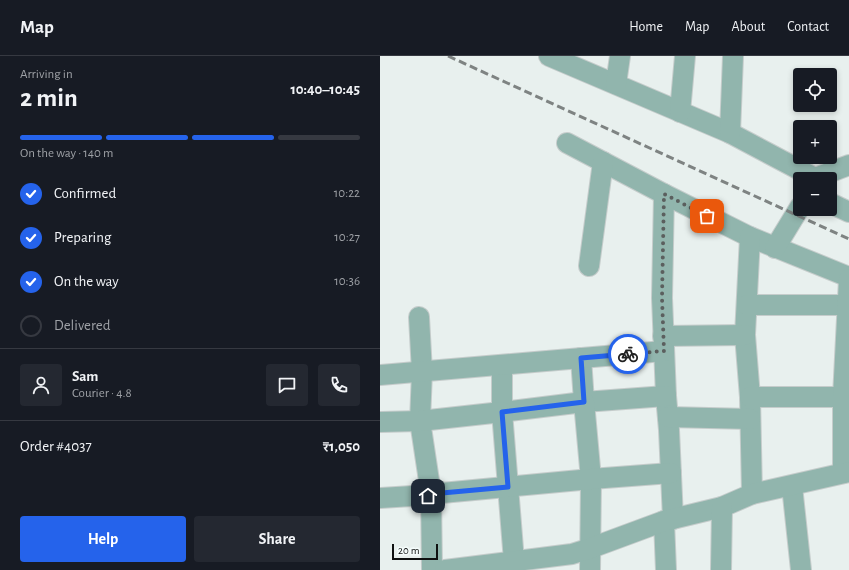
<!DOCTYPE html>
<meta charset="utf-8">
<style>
:root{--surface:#171b24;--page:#242831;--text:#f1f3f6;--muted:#9ea1a6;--line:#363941;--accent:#2563eb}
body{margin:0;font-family:"Alegreya Sans",sans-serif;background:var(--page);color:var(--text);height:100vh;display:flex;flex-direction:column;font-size:15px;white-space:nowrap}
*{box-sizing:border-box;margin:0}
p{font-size:13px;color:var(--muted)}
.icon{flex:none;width:22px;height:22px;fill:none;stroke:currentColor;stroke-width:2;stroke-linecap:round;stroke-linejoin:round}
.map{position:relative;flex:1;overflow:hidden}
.sheet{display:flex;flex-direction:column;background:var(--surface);width:380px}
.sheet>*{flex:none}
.fabs{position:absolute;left:413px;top:12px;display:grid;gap:8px}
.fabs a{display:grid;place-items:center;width:44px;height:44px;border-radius:4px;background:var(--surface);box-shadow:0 2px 6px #0003;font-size:20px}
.scale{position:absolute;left:12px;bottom:10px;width:46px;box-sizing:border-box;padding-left:4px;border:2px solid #0f1111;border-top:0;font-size:11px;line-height:14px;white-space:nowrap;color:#0f1111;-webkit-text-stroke:3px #f5fdfc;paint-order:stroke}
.pin{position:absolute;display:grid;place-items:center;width:34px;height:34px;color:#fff;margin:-17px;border-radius:8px;box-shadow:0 2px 6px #0006}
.courier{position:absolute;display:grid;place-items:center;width:40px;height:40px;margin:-20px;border:3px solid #2563eb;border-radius:50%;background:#fff;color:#222;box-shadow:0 1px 5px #0007}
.head em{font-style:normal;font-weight:600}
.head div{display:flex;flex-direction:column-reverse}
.head{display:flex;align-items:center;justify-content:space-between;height:68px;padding:0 20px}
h1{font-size:26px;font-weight:600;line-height:30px}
.bar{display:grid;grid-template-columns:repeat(4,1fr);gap:6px 4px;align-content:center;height:48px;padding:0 20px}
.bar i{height:5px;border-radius:3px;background:var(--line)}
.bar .on{background:var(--accent)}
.bar p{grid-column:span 4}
.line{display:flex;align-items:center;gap:10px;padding:0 20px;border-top:1px solid var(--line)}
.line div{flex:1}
.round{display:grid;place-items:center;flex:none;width:42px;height:42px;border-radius:4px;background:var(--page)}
ol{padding:0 20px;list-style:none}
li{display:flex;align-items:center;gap:12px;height:44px}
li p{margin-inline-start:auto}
li .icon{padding:4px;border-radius:50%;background:var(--accent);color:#fff;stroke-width:4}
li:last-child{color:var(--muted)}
li i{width:22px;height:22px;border:2px solid var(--line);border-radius:50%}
.primary-button{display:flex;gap:8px;margin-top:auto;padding:8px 20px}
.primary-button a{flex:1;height:46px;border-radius:4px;background:var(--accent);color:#fff;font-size:16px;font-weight:600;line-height:46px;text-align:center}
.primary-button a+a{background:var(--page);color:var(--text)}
header{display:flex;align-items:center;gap:24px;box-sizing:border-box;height:56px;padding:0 20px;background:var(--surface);border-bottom:1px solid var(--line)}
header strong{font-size:19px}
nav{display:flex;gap:22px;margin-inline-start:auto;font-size:14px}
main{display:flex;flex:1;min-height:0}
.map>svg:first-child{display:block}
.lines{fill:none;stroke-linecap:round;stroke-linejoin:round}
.minor-casing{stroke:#c5cccb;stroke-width:22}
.minor{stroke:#91b5ad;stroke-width:20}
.rail{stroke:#7e8382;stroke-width:3;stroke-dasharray:8 4;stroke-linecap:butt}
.done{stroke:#5b5f5e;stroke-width:4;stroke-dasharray:0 7.2}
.route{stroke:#2563eb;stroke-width:5}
</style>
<header>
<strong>Map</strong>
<nav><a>Home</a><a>Map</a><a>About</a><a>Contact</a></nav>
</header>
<main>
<section class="sheet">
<div class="head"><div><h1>2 min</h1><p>Arriving in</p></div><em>10:40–10:45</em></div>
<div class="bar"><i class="on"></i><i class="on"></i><i class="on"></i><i></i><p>On the way · 140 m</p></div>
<ol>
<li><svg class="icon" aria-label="check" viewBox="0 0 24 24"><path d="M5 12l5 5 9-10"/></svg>Confirmed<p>10:22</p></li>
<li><svg class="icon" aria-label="check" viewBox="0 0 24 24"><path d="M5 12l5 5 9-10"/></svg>Preparing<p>10:27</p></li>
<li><svg class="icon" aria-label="check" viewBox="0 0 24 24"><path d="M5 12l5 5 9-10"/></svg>On the way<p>10:36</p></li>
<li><i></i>Delivered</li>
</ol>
<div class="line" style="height:72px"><a class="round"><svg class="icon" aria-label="person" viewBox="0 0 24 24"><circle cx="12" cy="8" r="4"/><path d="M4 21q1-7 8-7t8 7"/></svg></a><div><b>Sam</b><p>Courier · 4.8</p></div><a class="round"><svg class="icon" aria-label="chat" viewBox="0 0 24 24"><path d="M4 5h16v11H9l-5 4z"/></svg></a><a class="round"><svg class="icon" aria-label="phone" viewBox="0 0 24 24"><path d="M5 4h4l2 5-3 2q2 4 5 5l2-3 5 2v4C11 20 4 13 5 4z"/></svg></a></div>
<div class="line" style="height:52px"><div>Order #4037</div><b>₹1,050</b></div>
<div class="primary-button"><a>Help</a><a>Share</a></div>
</section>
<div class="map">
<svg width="469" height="514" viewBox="0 0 469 514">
<rect width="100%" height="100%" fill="#e8f0ee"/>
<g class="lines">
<!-- minor casing -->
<g class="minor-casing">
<g id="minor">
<path d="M169 0 350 77 435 122 469 109"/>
<path d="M236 28 240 0"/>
<path d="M300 56 305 0"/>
<path d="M350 77 353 0"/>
<path d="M187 87 284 138 370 181 469 221"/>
<path d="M284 138 282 242 286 340 289 374 293 463"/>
<path d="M450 147 469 156"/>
<path d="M370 181 365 279 370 341 372 438"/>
<path d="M395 192 420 151"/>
<path d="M209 210 223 106"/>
<path d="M367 249H468"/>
<path d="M39 261 42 316 40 365 51 438 52 514"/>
<path d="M283 280 365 279"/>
<path d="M201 302 204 346 286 340"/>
<path d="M122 309V356L204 346 211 423 210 514"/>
<path d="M0 319 284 295"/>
<path d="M370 341H463"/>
<path d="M288 361 370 363"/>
<path d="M0 366 40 365 122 356 134 505"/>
<path d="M463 417V341L469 223"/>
<path d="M412 430 421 514"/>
<path d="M0 442 48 439 51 438 211 423 291 417"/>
<path d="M284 465 286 514"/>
<path d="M65 514 192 498 211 492 284 465 342 451 372 438 469 416"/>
<path d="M341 514 342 451"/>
</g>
</g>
<!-- minor -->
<use href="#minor" class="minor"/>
<!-- rail -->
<path class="rail" d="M68 0 469 183"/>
</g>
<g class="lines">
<!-- done -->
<path class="done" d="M248 298 284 295 282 242 284 138 327 160"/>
<!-- route -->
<path class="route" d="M48 440 51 438 128 431 122 356 204 346 201 302 248 298"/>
</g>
</svg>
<div class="fabs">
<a><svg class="icon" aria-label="locate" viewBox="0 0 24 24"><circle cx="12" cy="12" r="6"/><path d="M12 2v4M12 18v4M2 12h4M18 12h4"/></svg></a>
<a>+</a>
<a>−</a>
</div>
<div class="scale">20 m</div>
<div class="pin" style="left:327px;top:160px;background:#ea580c"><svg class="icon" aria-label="bag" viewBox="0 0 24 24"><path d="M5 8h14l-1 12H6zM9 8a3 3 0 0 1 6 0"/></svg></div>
<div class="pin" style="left:48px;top:440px;background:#1f2937"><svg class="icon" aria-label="home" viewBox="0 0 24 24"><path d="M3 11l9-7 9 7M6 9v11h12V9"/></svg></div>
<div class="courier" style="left:248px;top:298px"><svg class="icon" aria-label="bike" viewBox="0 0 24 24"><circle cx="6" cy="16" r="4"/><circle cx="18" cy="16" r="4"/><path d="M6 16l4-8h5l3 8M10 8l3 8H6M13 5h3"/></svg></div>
</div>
</main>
